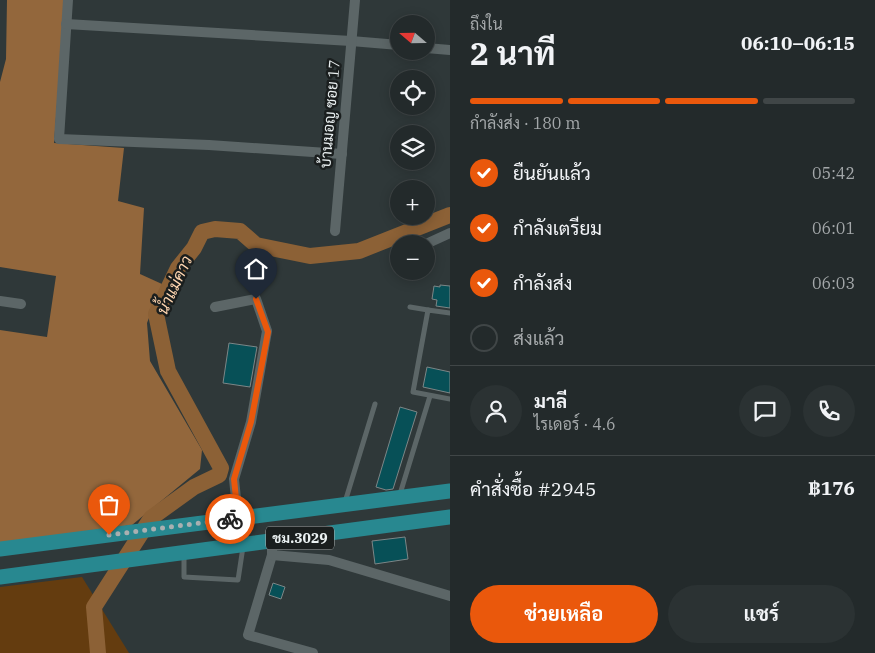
<!DOCTYPE html>
<html lang="th">
<meta charset="utf-8">
<style>
:root{--surface:#232a2b;--page:#2b3233;--text:#f1f3f6;--muted:#a3a7a9;--line:#404647;--accent:#ea580c}
body{margin:0;font-family:"IBM Plex Serif",Sarabun,serif;background:var(--page);color:var(--text);height:100vh;display:flex;flex-direction:column;font-size:19px;white-space:nowrap}
*{box-sizing:border-box;margin:0}
p{font-size:16px;color:var(--muted)}
.icon{flex:none;width:28px;height:28px;fill:none;stroke:currentColor;stroke-width:2;stroke-linecap:round;stroke-linejoin:round}
.map{position:relative;flex:1;overflow:hidden}
.side{display:flex;flex-direction:column;background:var(--surface);width:425px}
.side>*{flex:none}
.needle{width:32px;rotate:290deg}
.tools{position:absolute;left:390px;top:15px;display:grid;gap:10px}
.tools a{display:grid;place-items:center;width:45px;height:45px;border-radius:50%;background:var(--surface);box-shadow:0 2px 12px #0003,0 0 0 1px var(--line);font-size:25px}
.pin{position:absolute;display:grid;place-items:center;width:42px;height:42px;color:#fff;margin:-51px -21px;border-radius:50% 50% 50% 0;rotate:-45deg;box-shadow:0 0 5px #0007}
.pin .icon{rotate:45deg}
.courier{position:absolute;display:grid;place-items:center;width:50px;height:50px;margin:-25px;border:4px solid #ea580c;border-radius:50%;background:#fff;color:#222;box-shadow:0 1px 6px #0007}
.summary em{font-style:normal;font-weight:700}
.summary div{display:flex;flex-direction:column-reverse}
.summary{display:flex;align-items:center;justify-content:space-between;height:85px;padding:0 20px}
h1{font-size:32px;font-weight:700;line-height:38px}
.bar{display:grid;grid-template-columns:repeat(4,1fr);gap:8px 5px;align-content:center;height:60px;padding:0 20px}
.bar i{height:6px;border-radius:4px;background:var(--line)}
.bar .selected{background:var(--accent)}
.bar p{grid-column:span 4}
.line{display:flex;align-items:center;gap:12px;padding:0 20px;border-top:1px solid var(--line)}
.line div{flex:1}
.round{display:grid;place-items:center;flex:none;width:52px;height:52px;border-radius:26px;background:var(--page)}
ol{padding:0 20px;list-style:none}
li{display:flex;align-items:center;gap:15px;height:55px}
li p{margin-inline-start:auto}
li .icon{padding:5px;border-radius:50%;background:var(--accent);color:#fff;stroke-width:4}
li:last-child{color:var(--muted)}
li i{width:28px;height:28px;border:2px solid var(--line);border-radius:50%}
.cta{display:flex;gap:10px;margin-top:auto;padding:10px 20px}
.cta a{flex:1;height:58px;border-radius:30px;background:var(--accent);color:#fff;font-size:20px;font-weight:700;line-height:58px;text-align:center}
.cta a+a{background:var(--page);color:var(--text)}
main{display:flex;flex:1;min-height:0}
.map>svg:first-child{display:block}
.green{fill:#643c0f}
.forest{fill:#93673c}
.lines{fill:none;stroke-linecap:round;stroke-linejoin:round}
.river{stroke:#8c6136;stroke-width:16}
.building{fill:#075057;stroke:#7c8687}
.lane{stroke:#5c6667;stroke-width:5}
.street{stroke:#5c6667;stroke-width:10}
.primary{stroke:#288890;stroke-width:15}
.done{stroke:#a9b0b1;stroke-width:5;stroke-dasharray:0 9}
.route{stroke:#ea580c;stroke-width:6}
.labels{text-anchor:middle;stroke-width:5;stroke-linejoin:round;paint-order:stroke}
.shield{fill:#1a1e1e;stroke:#acb1b2;stroke-width:1}
.shield-label{font-size:14px;font-weight:bold;fill:#eaf0f1}
.street-label{font-size:15px;fill:#eaf0f1;stroke:#1a1e1e}
.water-label{font-size:16px;font-style:italic;fill:#ffd6b1;stroke:#1a1e1e}
</style>
<main>
<div class="map">
<svg width="450" height="653" viewBox="0 0 450 653">
<rect width="100%" height="100%" fill="#2f3839"/>
<!-- green -->
<path class="green" d="M82 577 129 653H0V587Z"/>
<!-- forest -->
<path class="forest" d="M7 0H65L54 143 124 148 118 201 144 208 140 274 162 284 147 323 150 361 202 450 200 469 132 525 0 543V330L47 337 56 276 0 267V82L6 59Z"/>
<g class="lines">
<!-- river -->
<path class="river" d="M98 653 94 607 151 518 194 487 219 475 221 468 168 371 156 314 178 268 194 248 202 232 215 229 240 231 256 245 310 256 359 251 450 215"/>
</g>
<!-- building -->
<g class="building">
<path d="M440 285 450 286V308L436 306 437 300 432 299 434 286 440 287Z"/>
<path d="M229 343 257 347 250 387 223 383Z"/>
<path d="M427 367 450 372V393L423 387Z"/>
<path d="M400 407 417 412 393 489 386 490 376 487Z"/>
<path d="M405 537 408 559 375 564 372 541Z"/>
<path d="M273 583 285 587 281 599 269 595Z"/>
</g>
<g class="lines">
<!-- lane -->
<g class="lane">
<path d="M410 307 428 310"/>
<path d="M450 313 428 310 413 392 450 399"/>
<path d="M400 494 430 396"/>
<path d="M345 502 375 404"/>
<path d="M184 553V577L238 580 243 547"/>
</g>
<!-- street -->
<g class="street">
<path d="M68 0 59 139 209 145 342 154"/>
<path d="M66 24 351 41 399 45"/>
<path d="M426 48 450 50"/>
<path d="M335 231 355 0"/>
<path d="M426 244 450 233"/>
<path d="M0 301 21 304"/>
<path d="M215 307 256 299 267 331 251 422 234 479 238 518"/>
<path d="M272 549V555L248 635 313 653"/>
<path d="M272 555 329 560 450 596"/>
</g>
<!-- primary -->
<g class="primary">
<path d="M0 549 450 491"/>
<path d="M0 577 450 517"/>
</g>
</g>
<g class="lines">
<!-- done -->
<path class="done" d="M109 535 230 519"/>
<!-- route -->
<path class="route" d="M230 519 238 518 234 479 251 422 268 332 256 299"/>
</g>
<g class="labels">
<!-- shield labels -->
<rect class="shield" x="266" y="526.5" width="68" height="23" rx="4"/>
<g class="shield-label">
<text x="300" y="543">ชม.3029</text>
</g>
<!-- street labels -->
<g class="street-label">
<text transform="translate(330 114) rotate(-85)" y="5">บ้านมอญ ซอย 17</text>
</g>
<!-- water labels -->
<g class="water-label">
<text transform="translate(174 285) rotate(-65)" y="6">น้ำแม่คาว</text>
</g>
</g>
</svg>
<div class="tools">
<a><svg class="needle" viewBox="-14 -14 28 28"><path d="M0-13l5 13h-10z" fill="#e53935"/><path d="M0 13l5-13h-10z" fill="#a3a7a9"/></svg></a>
<a><svg class="icon" aria-label="locate" viewBox="0 0 24 24"><circle cx="12" cy="12" r="6"/><path d="M12 2v4M12 18v4M2 12h4M18 12h4"/></svg></a>
<a><svg class="icon" aria-label="layers" viewBox="0 0 24 24"><path d="M12 4l9 5-9 5-9-5zM3 14l9 5 9-5"/></svg></a>
<a>+</a>
<a>−</a>
</div>
<div class="pin" style="left:109px;top:535px;background:#ea580c"><svg class="icon" aria-label="bag" viewBox="0 0 24 24"><path d="M5 8h14l-1 12H6zM9 8a3 3 0 0 1 6 0"/></svg></div>
<div class="pin" style="left:256px;top:299px;background:#1f2937"><svg class="icon" aria-label="home" viewBox="0 0 24 24"><path d="M3 11l9-7 9 7M6 9v11h12V9"/></svg></div>
<div class="courier" style="left:230px;top:519px"><svg class="icon" aria-label="bike" viewBox="0 0 24 24"><circle cx="6" cy="16" r="4"/><circle cx="18" cy="16" r="4"/><path d="M6 16l4-8h5l3 8M10 8l3 8H6M13 5h3"/></svg></div>
</div>
<section class="side">
<div class="summary"><div><h1>2 นาที</h1><p>ถึงใน</p></div><em>06:10–06:15</em></div>
<div class="bar"><i class="selected"></i><i class="selected"></i><i class="selected"></i><i></i><p>กำลังส่ง · 180 m</p></div>
<ol>
<li><svg class="icon" aria-label="check" viewBox="0 0 24 24"><path d="M5 12l5 5 9-10"/></svg>ยืนยันแล้ว<p>05:42</p></li>
<li><svg class="icon" aria-label="check" viewBox="0 0 24 24"><path d="M5 12l5 5 9-10"/></svg>กำลังเตรียม<p>06:01</p></li>
<li><svg class="icon" aria-label="check" viewBox="0 0 24 24"><path d="M5 12l5 5 9-10"/></svg>กำลังส่ง<p>06:03</p></li>
<li><i></i>ส่งแล้ว</li>
</ol>
<div class="line" style="height:90px"><a class="round"><svg class="icon" aria-label="person" viewBox="0 0 24 24"><circle cx="12" cy="8" r="4"/><path d="M4 21q1-7 8-7t8 7"/></svg></a><div><b>มาลี</b><p>ไรเดอร์ · 4.6</p></div><a class="round"><svg class="icon" aria-label="chat" viewBox="0 0 24 24"><path d="M4 5h16v11H9l-5 4z"/></svg></a><a class="round"><svg class="icon" aria-label="phone" viewBox="0 0 24 24"><path d="M5 4h4l2 5-3 2q2 4 5 5l2-3 5 2v4C11 20 4 13 5 4z"/></svg></a></div>
<div class="line" style="height:65px"><div>คำสั่งซื้อ #2945</div><b>฿176</b></div>
<div class="cta"><a>ช่วยเหลือ</a><a>แชร์</a></div>
</section>
</main>
